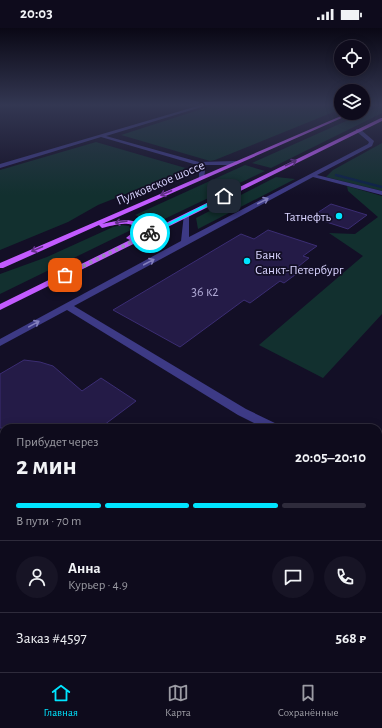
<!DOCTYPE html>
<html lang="ru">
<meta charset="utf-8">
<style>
:root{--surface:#0e0b1c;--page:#171425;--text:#f1f3f6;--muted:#9b9ba3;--line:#2e2b3b;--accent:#00e5ff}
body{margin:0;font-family:"Alegreya Sans",sans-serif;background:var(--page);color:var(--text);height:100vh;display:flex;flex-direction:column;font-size:15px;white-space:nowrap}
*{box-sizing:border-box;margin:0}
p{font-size:13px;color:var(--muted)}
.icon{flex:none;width:22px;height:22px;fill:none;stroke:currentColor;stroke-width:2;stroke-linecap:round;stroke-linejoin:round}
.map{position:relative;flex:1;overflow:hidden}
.panel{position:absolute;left:0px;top:396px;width:382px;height:248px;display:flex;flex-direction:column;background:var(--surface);border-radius:12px 12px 0 0;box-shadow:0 2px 10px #0003,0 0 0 1px var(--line)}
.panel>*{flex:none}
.buttons{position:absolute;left:334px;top:12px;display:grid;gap:8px}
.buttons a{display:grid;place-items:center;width:36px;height:36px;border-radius:50%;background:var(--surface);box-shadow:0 2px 10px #0003,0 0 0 1px var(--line);font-size:20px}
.pin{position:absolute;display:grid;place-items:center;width:34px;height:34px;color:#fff;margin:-17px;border-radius:8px;box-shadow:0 2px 6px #0006}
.courier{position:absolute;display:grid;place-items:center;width:40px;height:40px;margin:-20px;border:3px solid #00e5ff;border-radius:50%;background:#fff;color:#222;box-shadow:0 1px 5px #0007}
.overview em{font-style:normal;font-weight:600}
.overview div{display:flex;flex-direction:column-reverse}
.overview{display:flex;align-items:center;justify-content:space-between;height:68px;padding:0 16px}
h1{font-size:26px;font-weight:600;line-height:30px}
.bar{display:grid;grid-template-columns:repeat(4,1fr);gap:6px 4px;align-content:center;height:48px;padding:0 16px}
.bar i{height:5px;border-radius:3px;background:var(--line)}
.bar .current{background:var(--accent)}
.bar p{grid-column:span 4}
.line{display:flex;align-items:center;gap:10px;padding:0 16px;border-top:1px solid var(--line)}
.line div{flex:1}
.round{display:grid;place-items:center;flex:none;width:42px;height:42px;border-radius:21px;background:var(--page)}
.status{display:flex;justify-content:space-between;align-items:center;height:28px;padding:0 20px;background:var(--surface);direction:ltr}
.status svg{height:11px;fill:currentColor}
.tabs{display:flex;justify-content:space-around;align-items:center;height:56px;border-top:1px solid var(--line);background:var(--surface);font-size:11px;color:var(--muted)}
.tabs a{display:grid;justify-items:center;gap:2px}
.tabs .current{color:var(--accent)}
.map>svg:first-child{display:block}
.green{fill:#12302f}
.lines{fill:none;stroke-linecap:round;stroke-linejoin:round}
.stream{stroke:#0c2248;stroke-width:2.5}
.building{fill:#241b47;stroke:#3b2d73}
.street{fill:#3d3a85;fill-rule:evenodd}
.primary{fill:#c25bff;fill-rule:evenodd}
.oneway{stroke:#623188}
.oneway2{stroke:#837fbc}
.route{fill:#00e5ff}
.done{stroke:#948fb3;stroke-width:4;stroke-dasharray:0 7.2}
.poi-dot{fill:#00e5ff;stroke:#130f26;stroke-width:1.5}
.labels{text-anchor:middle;stroke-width:3.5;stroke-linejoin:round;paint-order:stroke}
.far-street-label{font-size:13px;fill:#d9d4ff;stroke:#130f26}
.far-poi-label{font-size:13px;fill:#d9d4ff;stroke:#130f26;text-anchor:end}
.number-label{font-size:14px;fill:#aca6d1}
</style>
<div class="status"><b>20:03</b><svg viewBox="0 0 49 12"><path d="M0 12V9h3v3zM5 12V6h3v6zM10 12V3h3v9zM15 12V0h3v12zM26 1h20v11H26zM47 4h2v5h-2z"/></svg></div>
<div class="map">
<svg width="382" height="644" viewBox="0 0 382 644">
<rect width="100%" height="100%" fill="#130f26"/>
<!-- green -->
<g class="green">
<path d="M214 77H341V81L215 132 210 133 121 107Z"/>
<path d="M382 77V85L271 140 252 135Z"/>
<path d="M96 114 189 141 98 177 68 194 0 222V142Z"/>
<path d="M382 115V163L326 149 333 142Z"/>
<path d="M245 137 265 143 156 195 135 187Z"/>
<path d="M276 149 295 151 198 201 196 190Z"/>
<path d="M347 158 382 168V286L323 350 259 317 363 228 329 205 355 206 378 189 348 163Z"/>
<path d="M122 197 129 198 131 202 0 266V246L47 229 113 199Z"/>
<path d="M279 640H366L371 644H277Z"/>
</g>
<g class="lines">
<!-- stream -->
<path class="stream" d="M336 147 382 159"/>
</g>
<!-- building -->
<g class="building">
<path d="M331 176 367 187 348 201 311 189Z"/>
<path d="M268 202 317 218 303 228 309 230 294 242 299 244 284 255 280 253 250 275 244 272 180 319 113 282 241 206 254 211Z"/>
<path d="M24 332 40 334 53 338 82 363 101 350 136 373 100 400H0V346Z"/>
</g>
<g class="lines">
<!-- street -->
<g class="street">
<path d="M201 77H208L106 108 199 134 236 133 239 135 236 137H202L205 143 204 151 199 150V143L197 137 101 109 0 140V136Z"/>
<path d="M356 101H360L374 113 372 118 317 147 382 163V167L313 149 74 278 246 381 279 397 281 400H264L238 387 67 282 0 318V311L181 213 184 186 189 187V209L368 116 369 114 356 103Z"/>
<path d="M378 455 382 457V469L378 467Z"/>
</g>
<!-- primary -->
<g class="primary">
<path d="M365 77H371L363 81V79Z"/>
<path d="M348 85H353L102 196C116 193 137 187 144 202L135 210 381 90H382V93L0 282V276L130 212 126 210 137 201C130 191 112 198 102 200L99 197 3 240H0V235Z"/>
</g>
</g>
<!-- one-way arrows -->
<defs><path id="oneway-shaft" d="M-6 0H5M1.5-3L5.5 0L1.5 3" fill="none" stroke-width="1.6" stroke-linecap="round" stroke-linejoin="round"/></defs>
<g class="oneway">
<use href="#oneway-shaft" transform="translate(291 135) rotate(-26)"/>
<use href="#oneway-shaft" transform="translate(166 165) rotate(157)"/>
<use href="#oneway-shaft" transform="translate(121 194) rotate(172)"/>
<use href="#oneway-shaft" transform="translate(37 221) rotate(157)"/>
</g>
<g class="oneway2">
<use href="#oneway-shaft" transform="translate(263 173) rotate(-27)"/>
<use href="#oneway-shaft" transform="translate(149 234) rotate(-28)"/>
<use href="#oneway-shaft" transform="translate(34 296) rotate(-29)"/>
</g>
<!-- sky -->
<linearGradient id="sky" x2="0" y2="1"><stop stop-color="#0a0815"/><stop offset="0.46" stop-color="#333752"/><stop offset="1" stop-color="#333752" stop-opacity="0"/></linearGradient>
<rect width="382" height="167" fill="url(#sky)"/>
<!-- route -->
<path class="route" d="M224 167 226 169 152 206 148 205Z"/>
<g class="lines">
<!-- done -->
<path class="done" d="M65 247 150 205"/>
</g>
<!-- markers -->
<g class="poi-dot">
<circle cx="339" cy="188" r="4"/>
<circle cx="247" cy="233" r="4"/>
</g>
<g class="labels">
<!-- far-street labels -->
<g class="far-street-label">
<text transform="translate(160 154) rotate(-23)" y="5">Пулковское шоссе</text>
</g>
<!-- far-poi labels -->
<g class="far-poi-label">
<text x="331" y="193">Татнефть</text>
<text x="255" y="231" text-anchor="start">Банк<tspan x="255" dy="15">Санкт-Петербург</tspan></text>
</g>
<!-- number labels -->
<g class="number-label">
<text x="205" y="268">36 к2</text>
</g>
</g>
</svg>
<div class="buttons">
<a><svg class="icon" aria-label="locate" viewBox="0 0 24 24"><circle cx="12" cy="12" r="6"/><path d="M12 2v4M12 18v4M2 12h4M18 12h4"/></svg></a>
<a><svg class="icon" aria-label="layers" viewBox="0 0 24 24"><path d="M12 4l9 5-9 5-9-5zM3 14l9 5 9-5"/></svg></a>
</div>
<div class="pin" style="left:65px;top:247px;background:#ea580c"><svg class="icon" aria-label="bag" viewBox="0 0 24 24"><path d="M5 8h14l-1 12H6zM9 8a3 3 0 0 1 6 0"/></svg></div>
<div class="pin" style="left:224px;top:168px;background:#1f2937"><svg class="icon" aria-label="home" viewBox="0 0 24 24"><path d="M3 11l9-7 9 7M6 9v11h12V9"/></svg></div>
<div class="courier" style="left:150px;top:205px"><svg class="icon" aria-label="bike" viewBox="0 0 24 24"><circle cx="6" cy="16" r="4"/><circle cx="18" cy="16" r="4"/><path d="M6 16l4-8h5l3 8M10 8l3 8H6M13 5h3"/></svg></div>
<section class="panel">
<div class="overview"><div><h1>2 мин</h1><p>Прибудет через</p></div><em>20:05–20:10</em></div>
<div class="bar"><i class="current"></i><i class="current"></i><i class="current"></i><i></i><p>В пути · 70 m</p></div>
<div class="line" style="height:72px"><a class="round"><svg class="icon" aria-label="person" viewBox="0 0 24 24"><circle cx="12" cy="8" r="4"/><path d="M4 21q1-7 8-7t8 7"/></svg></a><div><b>Анна</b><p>Курьер · 4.9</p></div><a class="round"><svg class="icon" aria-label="chat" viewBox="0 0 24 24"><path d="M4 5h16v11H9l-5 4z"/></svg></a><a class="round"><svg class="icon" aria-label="phone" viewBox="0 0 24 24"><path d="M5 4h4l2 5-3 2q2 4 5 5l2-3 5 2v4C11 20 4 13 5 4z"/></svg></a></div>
<div class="line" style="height:52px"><div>Заказ #4597</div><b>568 ₽</b></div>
</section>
</div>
<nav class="tabs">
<a class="current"><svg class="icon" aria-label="home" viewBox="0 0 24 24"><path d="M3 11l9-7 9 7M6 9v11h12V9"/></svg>Главная</a>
<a><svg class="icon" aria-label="map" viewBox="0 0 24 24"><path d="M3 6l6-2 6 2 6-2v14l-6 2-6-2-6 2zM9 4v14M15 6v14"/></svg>Карта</a>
<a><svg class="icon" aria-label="saved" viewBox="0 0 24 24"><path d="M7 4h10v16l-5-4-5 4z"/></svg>Сохранённые</a>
</nav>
